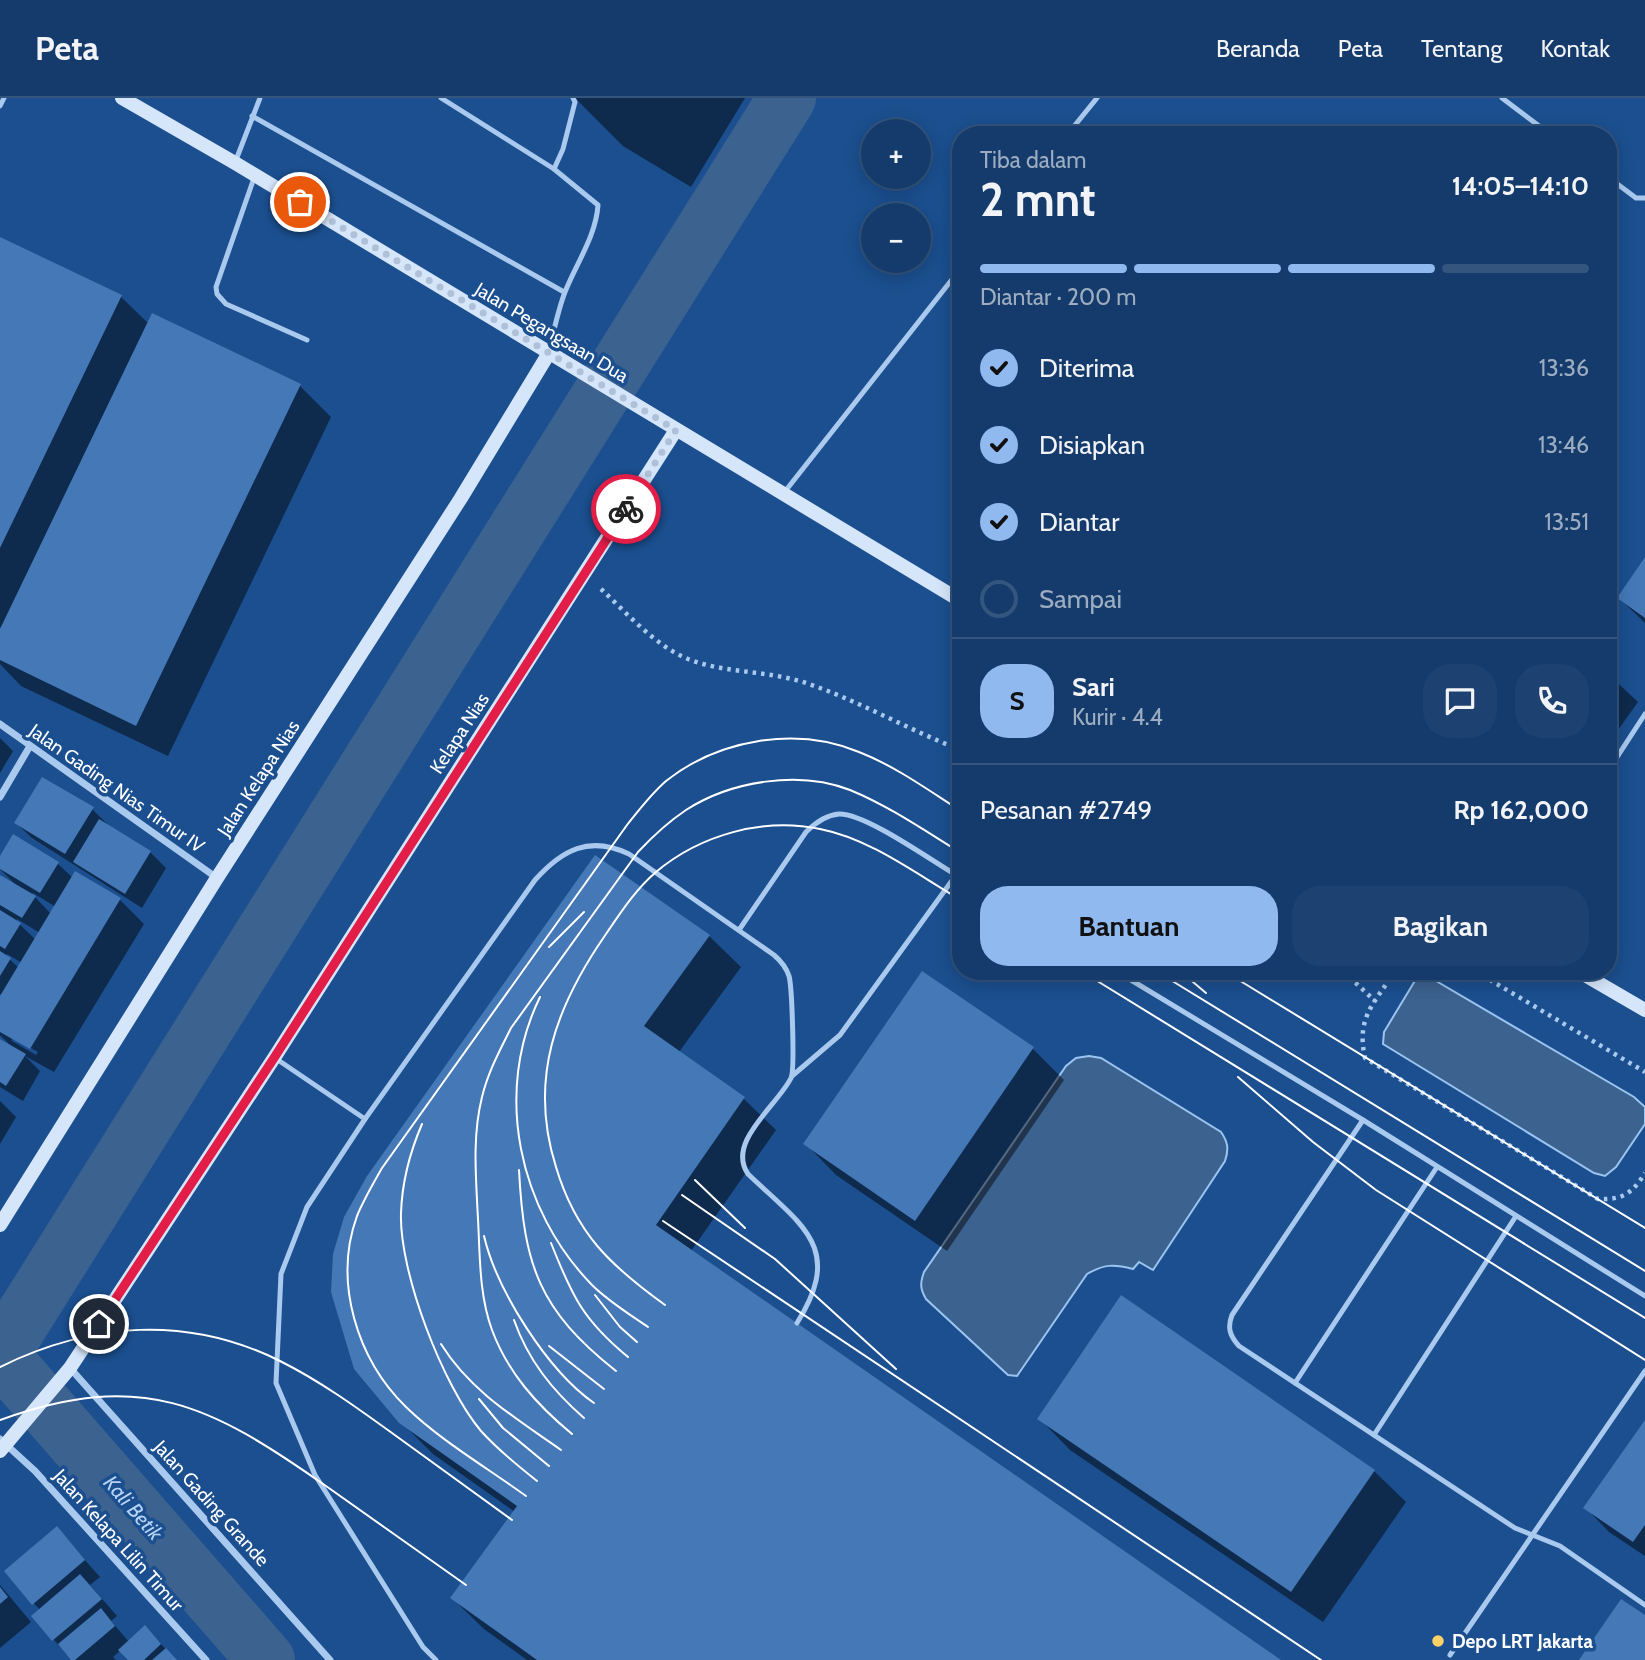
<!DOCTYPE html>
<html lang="id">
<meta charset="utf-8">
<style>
:root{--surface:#143b6b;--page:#1d4271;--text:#f1f3f6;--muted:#9dadc1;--line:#33557e;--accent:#90b9f0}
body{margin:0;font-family:Cabin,sans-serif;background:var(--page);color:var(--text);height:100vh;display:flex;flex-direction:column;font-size:26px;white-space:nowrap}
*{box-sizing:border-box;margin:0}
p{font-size:23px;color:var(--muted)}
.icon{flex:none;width:38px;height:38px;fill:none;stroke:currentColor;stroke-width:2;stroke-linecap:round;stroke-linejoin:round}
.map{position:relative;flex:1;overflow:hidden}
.sheet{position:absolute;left:952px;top:28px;width:665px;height:854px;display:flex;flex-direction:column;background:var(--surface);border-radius:28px;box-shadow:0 4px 18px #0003,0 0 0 2px var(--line)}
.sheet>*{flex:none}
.fabs{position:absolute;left:861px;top:21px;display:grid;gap:14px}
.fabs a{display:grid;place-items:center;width:70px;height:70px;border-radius:50%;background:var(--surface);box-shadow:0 4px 18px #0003,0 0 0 2px var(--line);font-size:35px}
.pin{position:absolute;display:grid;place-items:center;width:60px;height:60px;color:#fff;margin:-30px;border:4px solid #fff;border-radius:50%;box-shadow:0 2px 7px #0007}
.courier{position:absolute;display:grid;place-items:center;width:70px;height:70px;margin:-35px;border:5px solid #e11d48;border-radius:50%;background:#fff;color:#222;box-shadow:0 2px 9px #0007}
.headline em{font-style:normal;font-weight:700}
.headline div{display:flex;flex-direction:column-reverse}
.headline{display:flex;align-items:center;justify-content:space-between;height:119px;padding:0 28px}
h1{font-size:46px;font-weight:700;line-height:52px}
.bar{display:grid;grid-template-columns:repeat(4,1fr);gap:10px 7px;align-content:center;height:84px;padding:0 28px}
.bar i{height:9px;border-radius:5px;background:var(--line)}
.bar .selected{background:var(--accent)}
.bar p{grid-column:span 4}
.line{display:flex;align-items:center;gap:18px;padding:0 28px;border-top:2px solid var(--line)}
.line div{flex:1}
.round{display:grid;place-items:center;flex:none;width:74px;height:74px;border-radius:28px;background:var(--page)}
ol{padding:0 28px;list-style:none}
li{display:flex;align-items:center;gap:21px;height:77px}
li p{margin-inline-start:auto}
li .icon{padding:7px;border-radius:50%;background:var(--accent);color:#111;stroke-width:4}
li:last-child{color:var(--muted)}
li i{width:38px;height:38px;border:4px solid var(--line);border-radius:50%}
.cta{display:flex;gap:14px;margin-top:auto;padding:14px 28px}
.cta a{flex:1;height:80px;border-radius:28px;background:var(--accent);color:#111;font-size:28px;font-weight:700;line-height:80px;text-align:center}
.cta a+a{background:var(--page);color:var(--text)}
header{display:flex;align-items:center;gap:42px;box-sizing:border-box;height:98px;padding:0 35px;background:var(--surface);border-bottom:2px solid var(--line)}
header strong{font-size:33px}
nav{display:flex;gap:38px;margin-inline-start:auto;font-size:24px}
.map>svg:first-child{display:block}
.water{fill:#3c6290;stroke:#9cc4f0;stroke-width:2}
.shadow{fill:#0007;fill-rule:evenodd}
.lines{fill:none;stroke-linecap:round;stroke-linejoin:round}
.river{stroke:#3c6290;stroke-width:58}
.building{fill:#4478b7}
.path{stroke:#a9c9ee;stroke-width:4.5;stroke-dasharray:3.5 5;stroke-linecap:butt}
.lane{stroke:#a9c9ee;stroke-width:5}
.street{stroke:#a9c9ee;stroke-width:7}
.secondary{stroke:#d6e6fa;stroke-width:14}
.tram{stroke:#fff;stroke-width:2}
.done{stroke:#afc1d8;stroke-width:7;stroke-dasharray:0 12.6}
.route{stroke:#e11d48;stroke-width:9}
.poi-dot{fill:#ffd166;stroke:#1b4f8f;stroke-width:2.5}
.labels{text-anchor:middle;stroke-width:7;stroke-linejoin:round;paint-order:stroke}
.street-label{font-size:19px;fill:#fff;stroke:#1b4f8f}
.poi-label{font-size:19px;font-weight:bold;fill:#fff;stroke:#1b4f8f;text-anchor:start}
.water-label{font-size:21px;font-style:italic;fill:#b5d3f5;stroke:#1b4f8f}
</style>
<header>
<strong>Peta</strong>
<nav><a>Beranda</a><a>Peta</a><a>Tentang</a><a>Kontak</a></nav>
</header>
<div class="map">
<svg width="1645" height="1562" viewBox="0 0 1645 1562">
<rect width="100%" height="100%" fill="#1b4f8f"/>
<!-- water -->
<g class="water">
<path d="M1416 881 1436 883 1634 999 1645 1009V1026L1616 1069 1605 1078 1594 1075 1383 946 1384 934Z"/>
<path d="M1089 958 1101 960 1221 1034C1228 1044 1229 1051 1225 1063L1153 1172 1139 1164 1133 1171C1114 1166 1104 1166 1087 1176L1017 1278 1008 1277 926 1201C920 1191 920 1185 924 1174L1066 968 1076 960Z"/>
</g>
<!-- shadow -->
<g class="shadow">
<path d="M575 0H745L691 89 623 48Z"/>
<path d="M0 141 121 199 149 226 300 288 331 319 168 658 21 588 0 566V535L2 530 0 529Z"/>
<path d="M1645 462V525L1619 500Z"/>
<path d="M1608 576 1638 604 1608 646Z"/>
<path d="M0 640 13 653 0 675Z"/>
<path d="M92 711 108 727 107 728 150 754 166 770 142 810 32 740 16 725Z"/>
<path d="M596 759 709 838 741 869 679 954 744 1001 776 1032 691 1153 1279 1562H527L484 1531 452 1500 515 1414 433 1356 401 1324Z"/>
<path d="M0 762 58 766 73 780 120 802 144 826 54 974 25 958 40 973 23 1003 0 989V943L10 947 0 937V901L2 897 0 896V779L15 786 0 771ZM33 795 56 809 51 816 32 796ZM17 821 40 835 36 842 16 823ZM7 856 22 865 19 870 6 858ZM12 939 38 954 36 957 12 943Z"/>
<path d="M922 875 1033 951 1064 982 947 1153 836 1077 805 1045Z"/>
<path d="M0 1003 16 1019 0 1046Z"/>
<path d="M1039 1320 1374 1373 1406 1404 1323 1524 1070 1352Z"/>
<path d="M1645 1326V1458L1609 1434 1586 1410Z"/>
<path d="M57 1431 100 1479 90 1487 117 1518 111 1523 129 1544 145 1529 176 1562H130L121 1552 113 1559 116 1562H73L54 1542 33 1518 40 1512 6 1474Z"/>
<path d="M0 1487 31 1524 0 1550Z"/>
</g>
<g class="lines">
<!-- river -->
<g class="river">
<path d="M0 1257 787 0"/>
<path d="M0 1257 266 1562"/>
</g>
</g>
<!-- building -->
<g class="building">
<path d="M0 139 122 197 0 450Z"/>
<path d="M152 215 301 286 136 628 0 562V531Z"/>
<path d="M1645 459V520L1617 500Z"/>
<path d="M1608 574 1615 579 1608 589Z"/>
<path d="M42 679 94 709 65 756 14 725Z"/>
<path d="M99 721 151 753 125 796 73 764Z"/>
<path d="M13 736 59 764 40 795 0 771V758Z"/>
<path d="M595 757 710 837 644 928 745 999 656 1127 1281 1562H537L450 1500 517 1408 399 1325 354 1271 331 1194 333 1156 344 1119 367 1078Z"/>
<path d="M75 773 121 800 30 951 0 934V898Z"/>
<path d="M0 777 36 798 22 820 0 807Z"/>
<path d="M0 812 21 825 5 851 0 848Z"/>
<path d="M0 853 11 860 0 878Z"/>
<path d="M922 873 1034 949 915 1123 803 1046Z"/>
<path d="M0 941 26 956 6 988 0 984Z"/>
<path d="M1121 1197 1375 1372 1291 1494 1037 1321Z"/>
<path d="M1645 1322V1427L1633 1444 1583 1410Z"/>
<path d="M57 1428 85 1462 32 1507 4 1473Z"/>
<path d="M80 1476 102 1501 52 1543 31 1518Z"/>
<path d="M0 1489 8 1499 0 1506Z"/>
<path d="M1621 1501 1645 1517V1562H1579Z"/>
<path d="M101 1510 115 1528 75 1562H71L58 1546Z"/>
<path d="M145 1527 161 1546 144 1562H128L118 1552Z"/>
<path d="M166 1550 177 1562H152Z"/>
</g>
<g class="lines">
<!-- path -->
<g class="path">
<path d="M601 491C627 515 654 547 688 561 726 576 770 572 809 586 861 604 909 632 961 652"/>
<path d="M1343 873 1375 903"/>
<path d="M1395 873C1374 906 1356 919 1365 960L1598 1101C1622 1102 1632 1096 1645 1075"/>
<path d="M1475 873 1645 974"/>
</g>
<!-- lane -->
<g class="lane">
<path d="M441 0 554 71 598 107C596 138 576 166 565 194 558 212 554 233 549 252"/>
<path d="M1502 0 1551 37"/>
<path d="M0 8 4 0"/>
<path d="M252 18 564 194"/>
<path d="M1067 37 1097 0"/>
<path d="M236 62 260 0"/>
<path d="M554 71 563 51 575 4 573 0"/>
<path d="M1608 79 1636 100H1645"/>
<path d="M254 80 216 189 217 196 226 206 307 242"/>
<path d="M783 396 961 170"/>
<path d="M1608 673 1645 616"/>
<path d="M739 832 806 734C815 725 825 717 839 716 865 715 932 763 956 777"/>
<path d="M1116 873 1363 1022 1645 1198"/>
<path d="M275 960 365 1021"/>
<path d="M792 978 840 937 956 777 961 780"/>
<path d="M1363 1022 1232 1217C1227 1230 1230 1238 1239 1248L1515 1430 1560 1448 1645 1507"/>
<path d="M1295 1285 1437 1069"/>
<path d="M1374 1337 1516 1118"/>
<path d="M1450 1557 1645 1273"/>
<path d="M436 1562 423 1549 315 1377 276 1285 281 1176 307 1109 365 1021 535 782C562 752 589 737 629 756L774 857C781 863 786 869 789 878 792 889 795 972 791 980 777 1008 726 1044 748 1076 801 1127 845 1149 797 1225"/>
</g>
<!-- street -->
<g class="street">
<path d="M0 626 217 780"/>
<path d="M0 699 30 648"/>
<path d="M70 1270 330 1562"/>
<path d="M0 1341 35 1373 206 1562"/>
</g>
<!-- secondary -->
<g class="secondary">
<path d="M122 0 235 65 961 503"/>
<path d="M1578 873 1645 912"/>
<path d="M0 1127 217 780 461 400 549 255"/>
<path d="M0 1353 70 1270 274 960 676 332"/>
</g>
<!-- tram -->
<g class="tram">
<path d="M549 849 584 814"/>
<path d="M1081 873 1645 1220"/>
<path d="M1156 873 1645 1173"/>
<path d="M1180 873 1206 895"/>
<path d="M1224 873 1645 1130"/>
<path d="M540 899C493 995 519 1112 592 1187 608 1203 629 1216 648 1229"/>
<path d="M1238 979 1313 1044 1376 1092 1645 1262"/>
<path d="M422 1026C410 1054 402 1084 401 1115 399 1174 443 1288 481 1333 498 1352 518 1368 537 1383"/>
<path d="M519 1072C524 1168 539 1212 616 1273"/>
<path d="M695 1082 745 1130"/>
<path d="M682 1097 775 1161 896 1271"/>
<path d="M663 1123 1321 1562"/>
<path d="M484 1138C497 1193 548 1273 594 1305"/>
<path d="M551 1145C572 1198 583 1222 628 1259"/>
<path d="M595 1197 620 1229 637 1244"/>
<path d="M665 1207C611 1168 576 1136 556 1069 528 981 556 908 606 836 621 814 636 791 656 774 700 737 763 719 820 731 871 741 916 776 961 802"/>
<path d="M514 1222C528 1262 552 1292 584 1320"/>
<path d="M441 1246C470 1293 517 1321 561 1352"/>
<path d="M549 1248 604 1291"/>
<path d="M0 1269C91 1224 188 1217 280 1263 320 1283 356 1309 392 1335 432 1364 472 1393 512 1422"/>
<path d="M479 1301 503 1330 549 1368"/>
<path d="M0 1322C142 1271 209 1306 326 1388 373 1421 419 1454 466 1487"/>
<path d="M572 1336C537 1307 508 1275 492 1232 479 1197 480 1157 478 1121 476 1080 472 1039 482 999 488 974 500 952 511 930L638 754C653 738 668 724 686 712 731 683 799 672 850 692 889 708 925 733 961 755"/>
<path d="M526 1398C486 1369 441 1343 406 1309 357 1261 333 1184 357 1118 364 1101 373 1086 382 1070L627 727C639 712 651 696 666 683 719 641 797 628 859 654 895 668 928 692 961 713"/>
</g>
</g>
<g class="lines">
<!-- done -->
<path class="done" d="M300 104 676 332 626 411"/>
<!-- route -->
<path class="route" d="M99 1226 274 960 626 411"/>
</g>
<!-- markers -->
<circle class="poi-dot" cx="1438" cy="1543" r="7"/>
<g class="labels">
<!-- street labels -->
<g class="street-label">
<text transform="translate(552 234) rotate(31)" y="7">Jalan Pegangsaan Dua</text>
<text transform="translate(459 635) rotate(-57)" y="7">Kelapa Nias</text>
<text transform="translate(258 680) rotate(-57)" y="7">Jalan Kelapa Nias</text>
<text transform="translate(117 690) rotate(35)" y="7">Jalan Gading Nias Timur IV</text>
<text transform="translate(212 1405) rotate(48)" y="7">Jalan Gading Grande</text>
<text transform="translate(119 1442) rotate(48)" y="7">Jalan Kelapa Lilin Timur</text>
</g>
<!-- poi labels -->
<g class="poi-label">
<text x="1452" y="1550">Depo LRT Jakarta</text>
</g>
<!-- water labels -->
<g class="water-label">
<text transform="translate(133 1410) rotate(49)" y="7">Kali Betik</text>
</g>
</g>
</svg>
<div class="fabs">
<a>+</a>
<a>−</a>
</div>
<div class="pin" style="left:300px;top:104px;background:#ea580c"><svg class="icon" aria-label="bag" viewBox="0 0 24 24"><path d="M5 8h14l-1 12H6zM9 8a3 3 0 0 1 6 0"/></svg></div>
<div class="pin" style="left:99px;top:1226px;background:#1f2937"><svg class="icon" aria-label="home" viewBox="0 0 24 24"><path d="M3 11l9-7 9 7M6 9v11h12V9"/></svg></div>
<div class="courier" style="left:626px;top:411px"><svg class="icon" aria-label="bike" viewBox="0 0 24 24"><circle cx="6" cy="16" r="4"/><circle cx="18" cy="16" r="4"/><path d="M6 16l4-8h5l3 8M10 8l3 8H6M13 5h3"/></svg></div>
<section class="sheet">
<div class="headline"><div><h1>2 mnt</h1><p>Tiba dalam</p></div><em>14:05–14:10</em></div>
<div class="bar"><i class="selected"></i><i class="selected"></i><i class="selected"></i><i></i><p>Diantar · 200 m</p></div>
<ol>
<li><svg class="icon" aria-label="check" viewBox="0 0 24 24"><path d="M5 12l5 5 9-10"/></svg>Diterima<p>13:36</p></li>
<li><svg class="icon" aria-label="check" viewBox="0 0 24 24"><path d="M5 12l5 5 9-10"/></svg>Disiapkan<p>13:46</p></li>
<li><svg class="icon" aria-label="check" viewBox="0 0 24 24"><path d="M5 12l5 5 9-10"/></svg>Diantar<p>13:51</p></li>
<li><i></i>Sampai</li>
</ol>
<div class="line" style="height:126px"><b class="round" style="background:var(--accent);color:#111">S</b><div><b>Sari</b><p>Kurir · 4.4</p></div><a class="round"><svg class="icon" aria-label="chat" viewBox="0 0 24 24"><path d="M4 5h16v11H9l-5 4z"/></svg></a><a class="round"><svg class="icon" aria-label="phone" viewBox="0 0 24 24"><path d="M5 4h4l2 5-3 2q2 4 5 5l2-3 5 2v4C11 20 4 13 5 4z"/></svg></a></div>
<div class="line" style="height:91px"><div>Pesanan #2749</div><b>Rp 162,000</b></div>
<div class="cta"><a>Bantuan</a><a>Bagikan</a></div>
</section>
</div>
